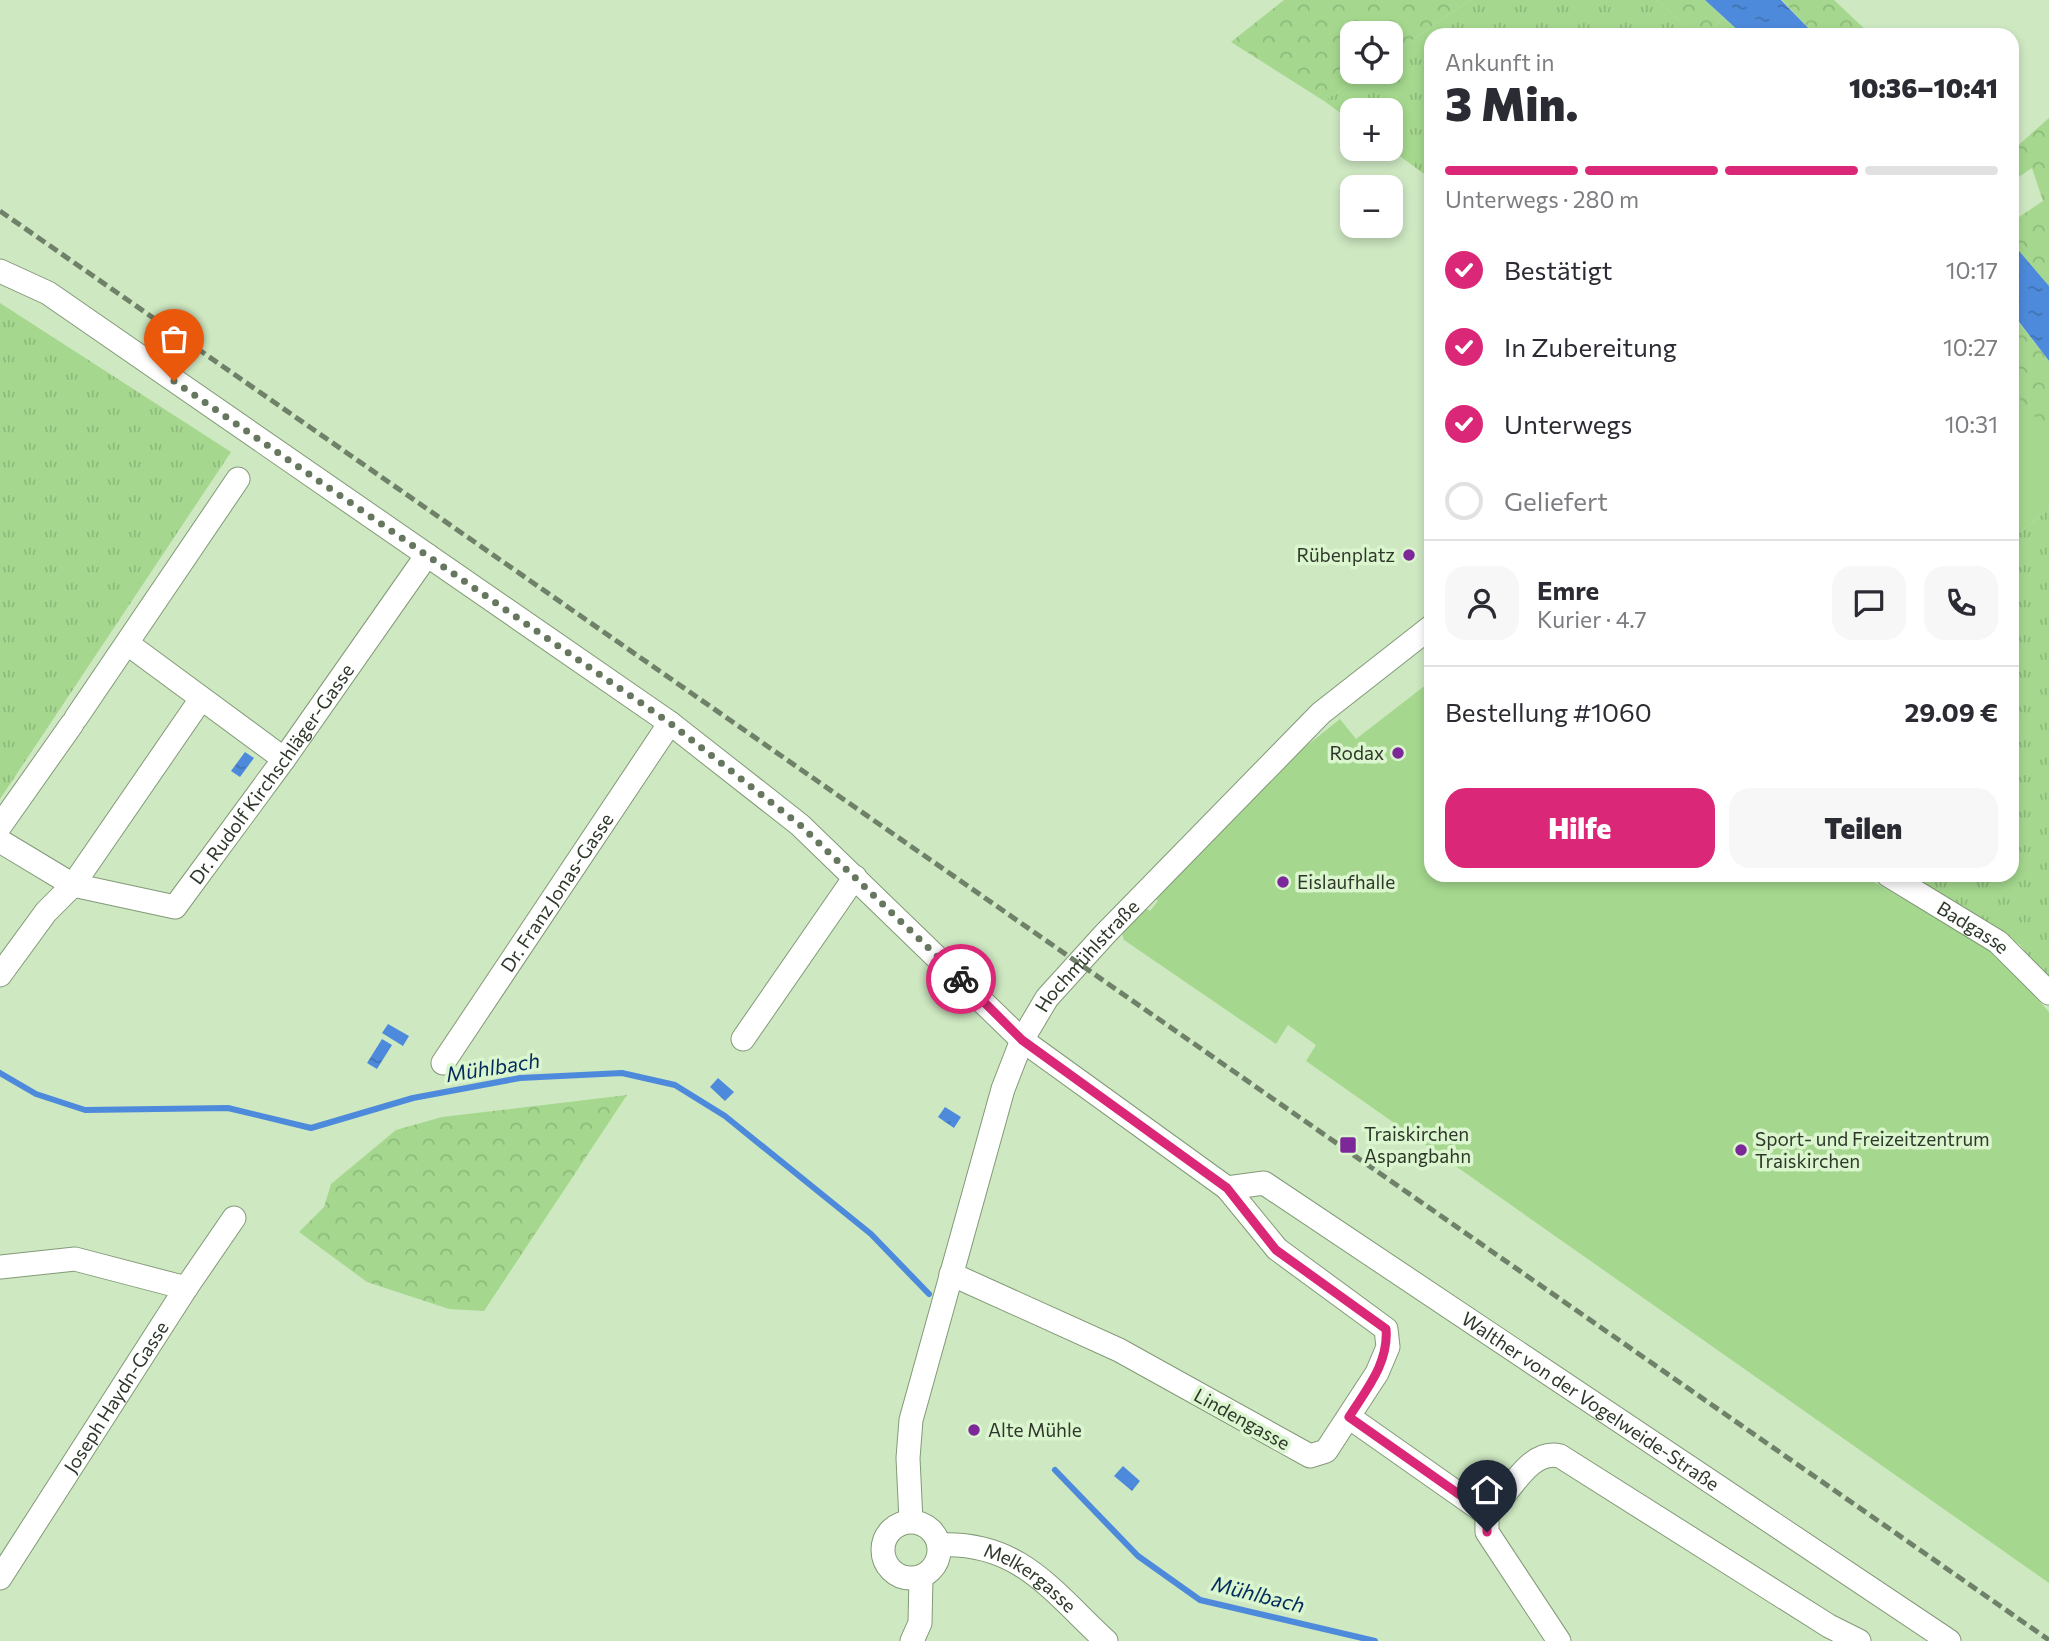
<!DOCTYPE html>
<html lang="de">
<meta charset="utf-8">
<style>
:root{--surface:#fff;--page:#f7f7f7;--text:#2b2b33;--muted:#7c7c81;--line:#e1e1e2;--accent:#db2777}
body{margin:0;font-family:Commissioner,sans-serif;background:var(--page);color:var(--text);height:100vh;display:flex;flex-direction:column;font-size:26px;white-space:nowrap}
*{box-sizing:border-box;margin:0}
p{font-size:23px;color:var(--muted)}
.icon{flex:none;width:38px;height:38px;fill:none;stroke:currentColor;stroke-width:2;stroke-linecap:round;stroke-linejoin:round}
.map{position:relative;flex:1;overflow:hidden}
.panel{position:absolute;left:1424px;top:28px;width:595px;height:854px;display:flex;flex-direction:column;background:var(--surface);border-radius:21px;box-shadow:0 4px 10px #0003}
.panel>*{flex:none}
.fabs{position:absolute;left:1340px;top:21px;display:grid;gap:14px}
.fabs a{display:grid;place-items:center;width:63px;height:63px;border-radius:14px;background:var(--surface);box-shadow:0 4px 10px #0003;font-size:35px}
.pin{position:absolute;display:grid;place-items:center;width:60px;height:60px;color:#fff;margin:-72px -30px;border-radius:50% 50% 50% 0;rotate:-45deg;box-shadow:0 0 7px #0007}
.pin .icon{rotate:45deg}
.courier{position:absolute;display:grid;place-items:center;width:70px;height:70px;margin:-35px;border:5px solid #db2777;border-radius:50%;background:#fff;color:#222;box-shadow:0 2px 9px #0007}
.overview em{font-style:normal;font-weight:800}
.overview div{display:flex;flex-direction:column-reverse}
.overview{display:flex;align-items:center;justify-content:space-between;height:119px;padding:0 21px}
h1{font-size:46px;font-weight:800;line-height:52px}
.bar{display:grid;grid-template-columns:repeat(4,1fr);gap:10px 7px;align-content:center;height:84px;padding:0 21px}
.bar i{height:9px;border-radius:5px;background:var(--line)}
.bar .active{background:var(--accent)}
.bar p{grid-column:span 4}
.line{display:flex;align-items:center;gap:18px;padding:0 21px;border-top:2px solid var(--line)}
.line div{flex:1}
.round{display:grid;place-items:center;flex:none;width:74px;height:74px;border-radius:21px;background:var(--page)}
ol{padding:0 21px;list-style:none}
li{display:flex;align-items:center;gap:21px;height:77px}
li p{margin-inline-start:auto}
li .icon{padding:7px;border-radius:50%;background:var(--accent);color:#fff;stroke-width:4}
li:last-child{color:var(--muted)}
li i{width:38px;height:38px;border:4px solid var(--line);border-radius:50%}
.button{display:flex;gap:14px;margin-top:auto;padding:14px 21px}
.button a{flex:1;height:80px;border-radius:21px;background:var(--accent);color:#fff;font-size:28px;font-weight:800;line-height:80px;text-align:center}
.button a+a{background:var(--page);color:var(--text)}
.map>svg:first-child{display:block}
.grass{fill:url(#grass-tufts)}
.forest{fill:url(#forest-crowns)}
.pitch{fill:#a5d88e}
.water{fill:url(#water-ripples)}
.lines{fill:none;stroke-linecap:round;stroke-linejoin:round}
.stream{stroke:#4e8adb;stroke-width:6}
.minor-casing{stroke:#829a77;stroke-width:25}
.minor{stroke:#fff;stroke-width:23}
.rail{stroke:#708169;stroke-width:5;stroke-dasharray:10 5;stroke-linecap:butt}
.done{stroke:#66765f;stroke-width:7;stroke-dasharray:0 12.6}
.route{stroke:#db2777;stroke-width:9}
.poi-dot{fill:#7c2898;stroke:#dbf5cf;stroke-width:2.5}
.labels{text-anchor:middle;stroke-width:7;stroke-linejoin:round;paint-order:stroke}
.poi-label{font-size:19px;fill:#2e382a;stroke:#dbf5cf;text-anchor:start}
.street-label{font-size:19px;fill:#2e382a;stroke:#dbf5cf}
.water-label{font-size:21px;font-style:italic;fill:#012b5d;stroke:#dbf5cf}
</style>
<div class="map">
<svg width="2049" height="1641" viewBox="0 0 2049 1641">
<defs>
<pattern id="grass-tufts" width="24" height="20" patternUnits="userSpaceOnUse" patternTransform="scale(1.75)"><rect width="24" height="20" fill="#a5d88e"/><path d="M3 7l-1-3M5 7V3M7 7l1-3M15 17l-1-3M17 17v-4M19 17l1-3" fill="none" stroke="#8eba7b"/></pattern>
<pattern id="forest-crowns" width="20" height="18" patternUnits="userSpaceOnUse" patternTransform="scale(1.75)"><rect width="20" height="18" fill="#a5d88e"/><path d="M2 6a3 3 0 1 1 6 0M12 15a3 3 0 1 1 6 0" fill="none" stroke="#8eba7b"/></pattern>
<pattern id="water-ripples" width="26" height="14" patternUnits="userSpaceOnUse" patternTransform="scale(1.75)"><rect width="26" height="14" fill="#4e8adb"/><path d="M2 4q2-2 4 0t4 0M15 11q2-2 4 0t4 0" fill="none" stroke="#4172b2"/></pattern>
</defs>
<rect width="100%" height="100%" fill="#cee8c2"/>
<!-- grass -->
<g class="grass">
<path d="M1470 0H1657L1694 35H1432L1431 179 1390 149 1391 110H1353V122L1324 101 1367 72H1391V55Z"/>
<path d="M1723 17 1743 35H1710Z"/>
<path d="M0 303 231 452 0 799Z"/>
<path d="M2049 509V980L2019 944 1908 875H2012L2013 538Z"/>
</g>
<!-- forest -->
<g class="forest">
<path d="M1284 0H1470L1391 55V33H1353V72H1367L1324 101 1231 42Z"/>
<path d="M1657 0H1705L1723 17 1710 35H1694Z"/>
<path d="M1782 0H1834L1871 35H1815Z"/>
<path d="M2049 118V286L2012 244 2013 221 2043 201 2032 168 2013 181V150Z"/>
<path d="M2012 314 2049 361V499L2013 399Z"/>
<path d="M627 1095 484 1311 449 1309 367 1282 299 1232 324 1207 331 1184 396 1130 442 1117Z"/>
</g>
<!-- pitch -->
<g class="pitch">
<path d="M2012 389 2049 434V509L2013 538Z"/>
<path d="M1431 681 1432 875H1862L1998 954 2049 1012V1583L1306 1061 1316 1045 1288 1025 1276 1044 1124 940 1121 930 1144 907 1150 911 1158 901 1155 898 1295 755 1340 719 1356 739Z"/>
</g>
<!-- water -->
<g class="water">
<path d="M1705 0H1781L1815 35H1743Z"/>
<path d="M2013 244 2049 286V361L2013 314Z"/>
<path d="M245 752 254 758 240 777 231 771Z"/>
<path d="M388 1024 409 1036 403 1046 382 1033Z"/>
<path d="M382 1039 392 1045 377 1069 367 1063Z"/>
<path d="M718 1078 734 1092 725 1101 710 1087Z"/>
<path d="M945 1107 961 1117 954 1128 938 1117Z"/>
<path d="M1123 1466 1140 1481 1132 1491 1114 1476Z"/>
</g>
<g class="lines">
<!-- stream -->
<g class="stream">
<path d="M0 1073 36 1094 85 1110 228 1108 311 1128 413 1098 520 1078 622 1073 675 1085 725 1116 871 1234 929 1294"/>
<path d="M1055 1470 1138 1556 1200 1600 1375 1641"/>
</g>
<!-- minor casing -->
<g class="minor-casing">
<g id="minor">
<path d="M0 271 48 293 670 723 800 825 1022 1040 1227 1188 1277 1249 1386 1329 1388 1347 1377 1373 1326 1451 1310 1456 1119 1350 951 1274"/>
<path d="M128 644 284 759"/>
<path d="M76 718 238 479"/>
<path d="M0 826 72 724"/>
<path d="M0 841 73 885 201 699"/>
<path id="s1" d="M1888 875 1998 942 2049 993"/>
<path id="s2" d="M0 975 46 912 73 885 175 907 284 759 427 555"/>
<path d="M743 1039 855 877"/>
<path id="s3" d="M443 1063 670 723"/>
<path id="s4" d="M1227 1188 1264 1183 1949 1641"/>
<path d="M0 1267 75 1259 186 1288"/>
<path d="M1349 1417 1487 1514"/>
<path d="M1487 1514C1509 1496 1528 1448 1560 1456L1829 1626 1859 1641"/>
<path d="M1487 1514V1532L1559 1641"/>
<path id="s5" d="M911 1521 908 1458 911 1420 1003 1089 1022 1040 1047 998 1105 934 1321 713 1432 626"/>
<circle cx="911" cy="1550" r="28"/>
<path id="s6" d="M939 1545C1019 1541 1052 1591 1106 1641"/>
<path id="s7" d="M0 1578 186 1288 234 1218"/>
<path d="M912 1641 920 1623 921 1577"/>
</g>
</g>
<!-- minor -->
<use href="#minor" class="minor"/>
<!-- rail -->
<path class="rail" d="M0 211 2049 1640"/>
</g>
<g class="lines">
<!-- done -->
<path class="done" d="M174 381 670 723 800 825 961 979"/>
<!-- route -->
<path class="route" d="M961 979 1022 1040 1227 1188 1276 1250 1386 1329C1389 1363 1366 1390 1349 1417L1487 1514V1532"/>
</g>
<!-- markers -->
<g class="poi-dot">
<circle cx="1409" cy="555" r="7"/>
<circle cx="1398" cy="753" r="7"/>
<circle cx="1283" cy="882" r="7"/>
<rect x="1339" y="1136" width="18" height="18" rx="3.5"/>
<circle cx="1741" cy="1150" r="7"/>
<circle cx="974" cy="1430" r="7"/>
</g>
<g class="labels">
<!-- poi labels -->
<g class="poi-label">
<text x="1395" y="562" text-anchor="end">Rübenplatz</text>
<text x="1384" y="760" text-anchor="end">Rodax</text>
<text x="1297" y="889">Eislaufhalle</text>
<text x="1364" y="1141">Traiskirchen<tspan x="1364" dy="22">Aspangbahn</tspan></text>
<text x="1755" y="1146">Sport- und Freizeitzentrum<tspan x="1755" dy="22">Traiskirchen</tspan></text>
<text x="988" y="1437">Alte Mühle</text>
</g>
<!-- street labels -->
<g class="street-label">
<text dy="7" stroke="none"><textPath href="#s2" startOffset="385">Dr. Rudolf Kirchschläger-Gasse</textPath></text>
<text dy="7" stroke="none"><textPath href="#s3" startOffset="205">Dr. Franz Jonas-Gasse</textPath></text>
<text dy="7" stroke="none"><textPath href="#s1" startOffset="100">Badgasse</textPath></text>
<text dy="7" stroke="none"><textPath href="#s5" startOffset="604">Hochmühlstraße</textPath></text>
<text dy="7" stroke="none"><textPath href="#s7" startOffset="215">Joseph Haydn-Gasse</textPath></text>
<text dy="7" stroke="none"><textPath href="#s4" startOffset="430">Walther von der Vogelweide-Straße</textPath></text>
<text transform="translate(1242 1419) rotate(29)" y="7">Lindengasse</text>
<text dy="7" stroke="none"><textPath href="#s6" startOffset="100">Melkergasse</textPath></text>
</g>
<!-- water labels -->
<g class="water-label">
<text transform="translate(493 1068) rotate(-9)" y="7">Mühlbach</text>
<text transform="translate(1258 1595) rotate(14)" y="7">Mühlbach</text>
</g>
</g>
</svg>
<div class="fabs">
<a><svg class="icon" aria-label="locate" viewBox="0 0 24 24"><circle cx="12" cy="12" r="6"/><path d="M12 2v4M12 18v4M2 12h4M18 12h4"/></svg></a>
<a>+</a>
<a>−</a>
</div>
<div class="pin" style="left:174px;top:381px;background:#ea580c"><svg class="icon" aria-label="bag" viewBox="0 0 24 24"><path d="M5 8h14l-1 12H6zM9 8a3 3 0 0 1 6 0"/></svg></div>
<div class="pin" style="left:1487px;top:1532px;background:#1f2937"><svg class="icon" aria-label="home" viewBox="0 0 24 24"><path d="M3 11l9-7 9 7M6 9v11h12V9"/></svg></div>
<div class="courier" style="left:961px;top:979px"><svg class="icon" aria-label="bike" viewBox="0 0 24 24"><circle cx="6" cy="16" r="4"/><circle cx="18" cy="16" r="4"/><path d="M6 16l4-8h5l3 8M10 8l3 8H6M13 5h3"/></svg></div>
<section class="panel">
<div class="overview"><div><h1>3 Min.</h1><p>Ankunft in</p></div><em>10:36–10:41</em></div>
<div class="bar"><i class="active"></i><i class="active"></i><i class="active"></i><i></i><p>Unterwegs · 280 m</p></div>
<ol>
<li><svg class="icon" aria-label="check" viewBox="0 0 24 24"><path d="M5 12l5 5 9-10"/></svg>Bestätigt<p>10:17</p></li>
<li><svg class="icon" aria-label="check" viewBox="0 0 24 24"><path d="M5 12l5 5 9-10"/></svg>In Zubereitung<p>10:27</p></li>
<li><svg class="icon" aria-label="check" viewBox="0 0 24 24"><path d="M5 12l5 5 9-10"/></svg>Unterwegs<p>10:31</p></li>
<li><i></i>Geliefert</li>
</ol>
<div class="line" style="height:126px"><a class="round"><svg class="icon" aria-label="person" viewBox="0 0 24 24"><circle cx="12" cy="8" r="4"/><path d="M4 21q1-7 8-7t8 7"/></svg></a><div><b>Emre</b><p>Kurier · 4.7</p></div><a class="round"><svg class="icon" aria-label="chat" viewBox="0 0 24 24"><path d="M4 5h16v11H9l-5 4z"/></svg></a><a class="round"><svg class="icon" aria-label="phone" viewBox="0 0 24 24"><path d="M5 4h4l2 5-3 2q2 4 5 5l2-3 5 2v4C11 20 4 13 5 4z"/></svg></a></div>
<div class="line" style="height:91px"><div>Bestellung #1060</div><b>29.09 €</b></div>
<div class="button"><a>Hilfe</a><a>Teilen</a></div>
</section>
</div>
